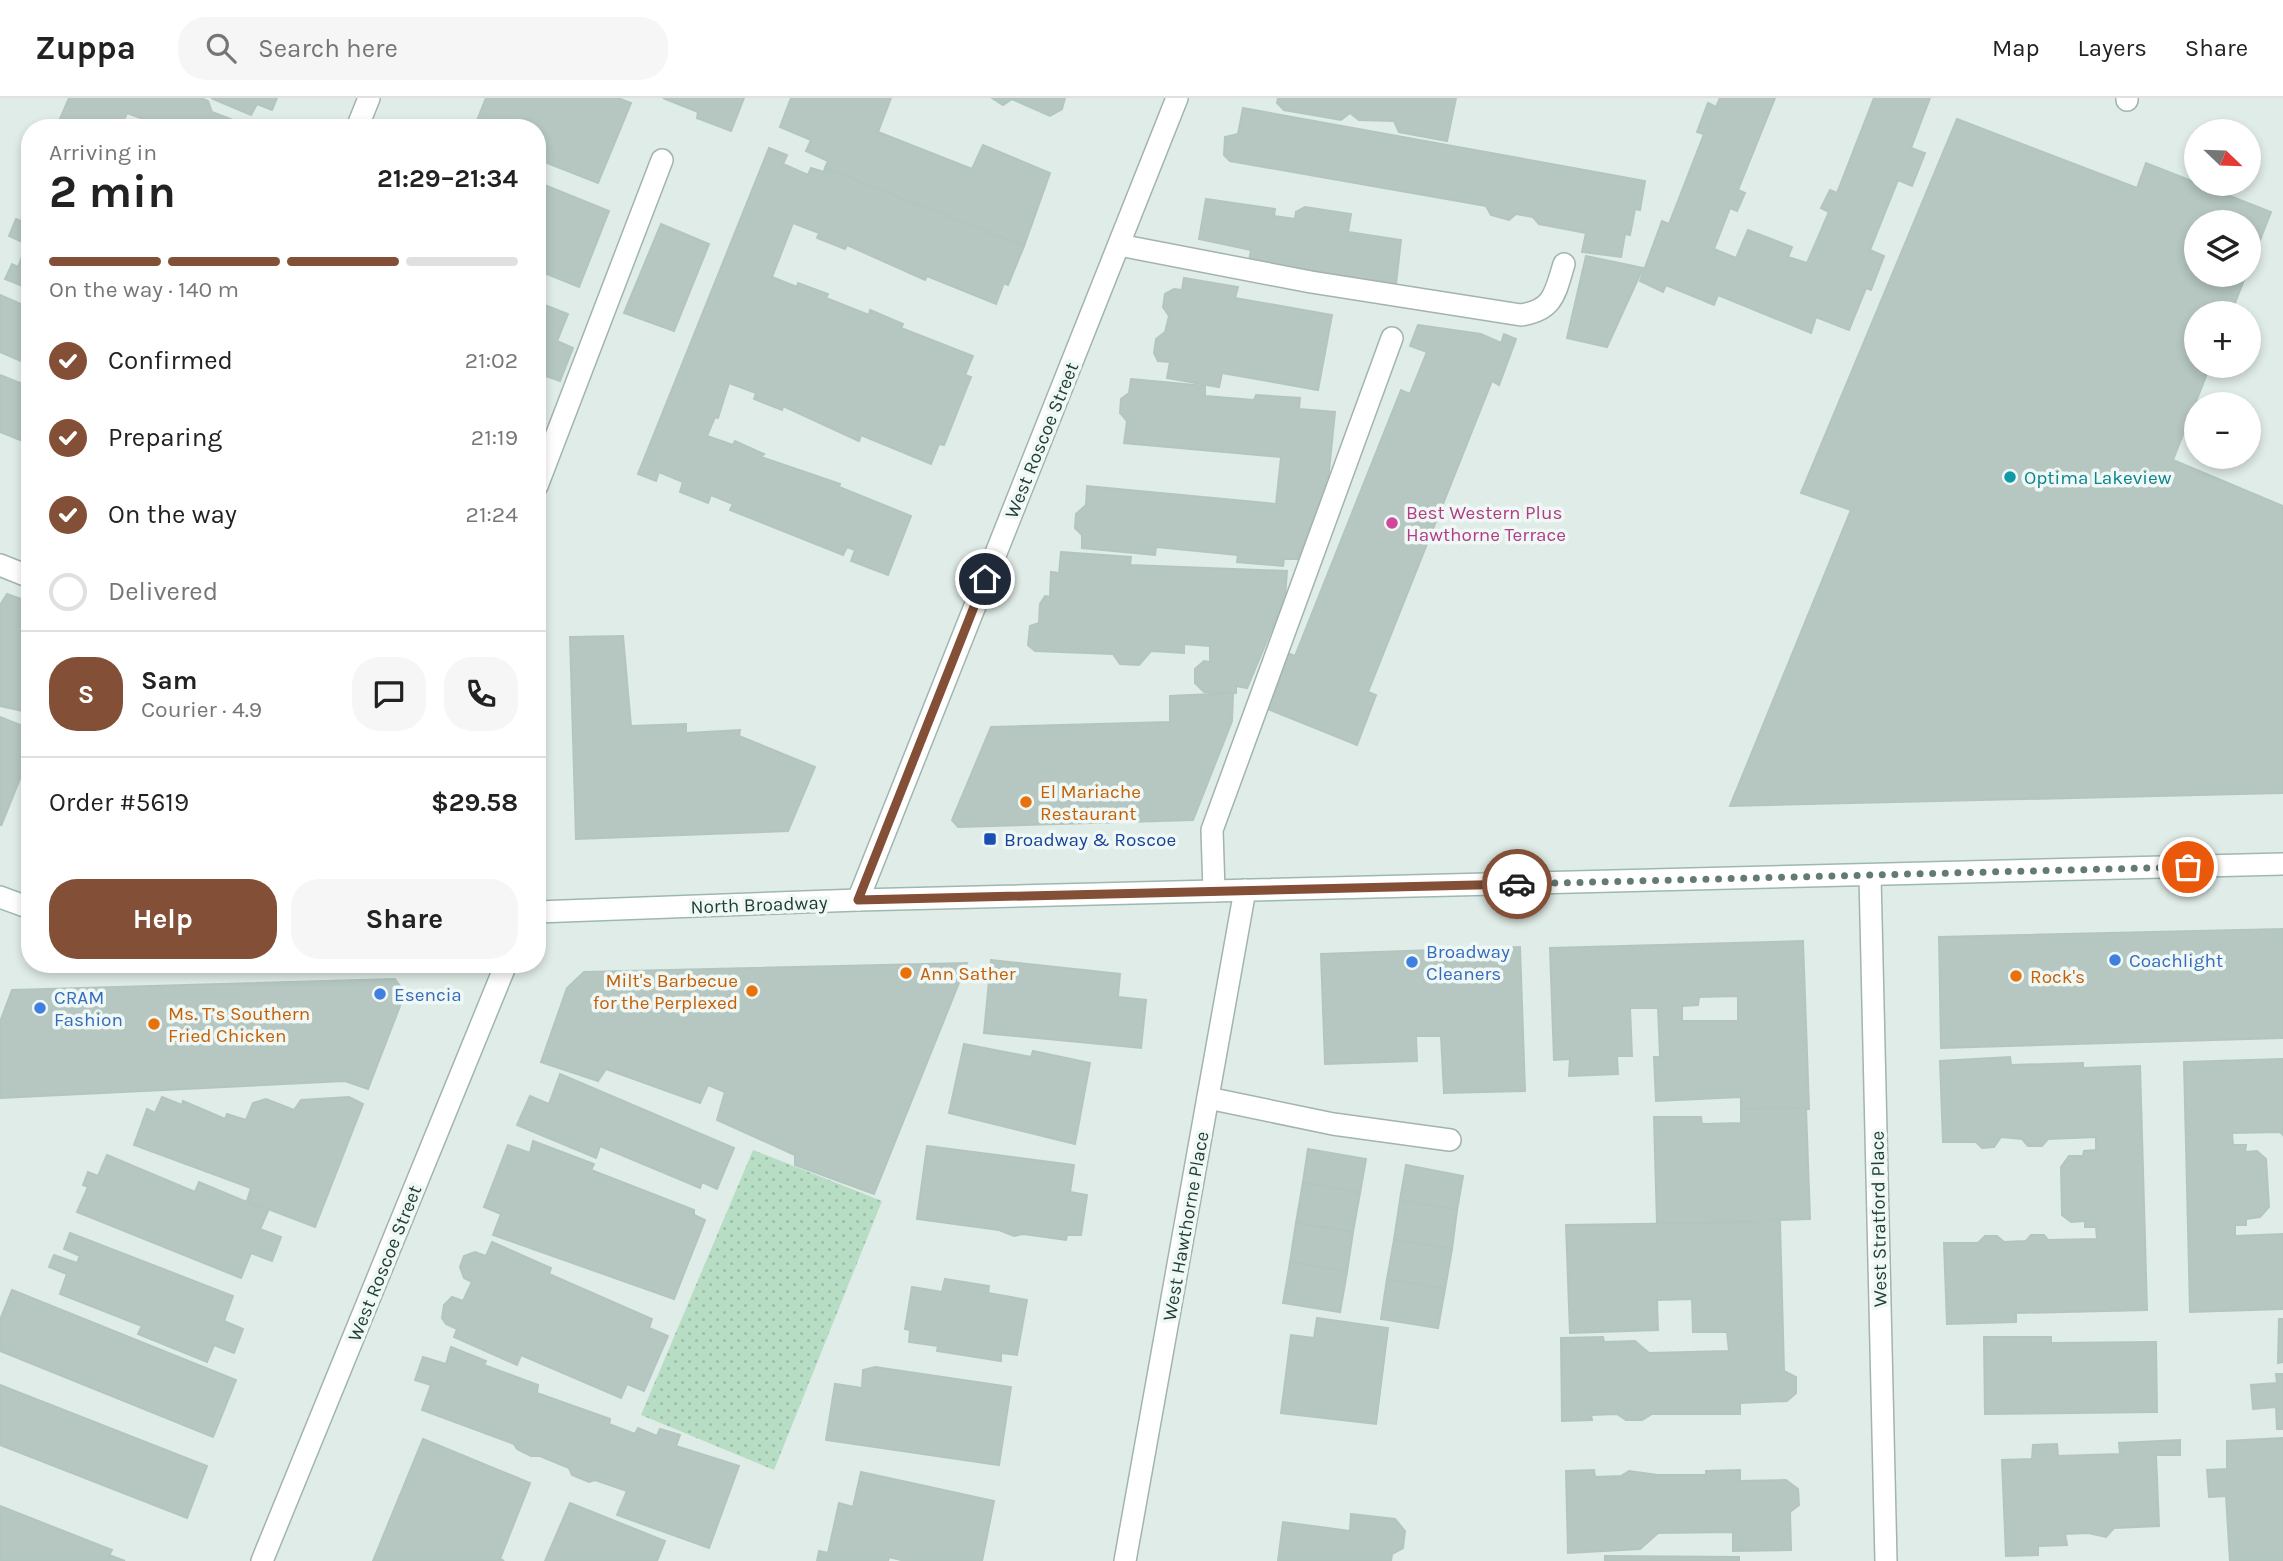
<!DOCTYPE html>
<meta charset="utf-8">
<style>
:root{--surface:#fff;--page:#f6f6f6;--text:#222;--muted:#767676;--line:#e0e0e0;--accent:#834f36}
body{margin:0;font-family:Karla,sans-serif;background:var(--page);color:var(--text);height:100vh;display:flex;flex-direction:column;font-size:26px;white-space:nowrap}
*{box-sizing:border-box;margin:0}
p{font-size:23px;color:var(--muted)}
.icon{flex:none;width:38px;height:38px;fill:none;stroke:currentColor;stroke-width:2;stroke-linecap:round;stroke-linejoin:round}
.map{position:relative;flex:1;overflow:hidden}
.side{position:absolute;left:21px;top:21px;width:525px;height:854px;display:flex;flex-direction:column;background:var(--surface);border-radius:28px;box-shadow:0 4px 10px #0003}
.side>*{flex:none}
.needle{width:46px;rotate:113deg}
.buttons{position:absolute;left:2184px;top:21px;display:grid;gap:14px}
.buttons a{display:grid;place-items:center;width:77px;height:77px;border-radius:50%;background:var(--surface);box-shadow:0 4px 10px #0003;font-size:35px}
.pin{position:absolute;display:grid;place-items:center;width:60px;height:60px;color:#fff;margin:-30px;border:4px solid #fff;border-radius:50%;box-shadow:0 2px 7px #0007}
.courier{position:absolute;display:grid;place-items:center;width:70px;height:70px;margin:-35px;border:5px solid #834f36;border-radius:50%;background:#fff;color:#222;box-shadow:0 2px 9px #0007}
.headline em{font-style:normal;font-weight:700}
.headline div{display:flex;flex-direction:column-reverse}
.headline{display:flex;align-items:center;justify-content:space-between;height:119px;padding:0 28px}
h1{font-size:46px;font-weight:700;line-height:52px}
.bar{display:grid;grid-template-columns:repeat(4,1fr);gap:10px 7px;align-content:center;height:84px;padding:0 28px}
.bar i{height:9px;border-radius:5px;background:var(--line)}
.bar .on{background:var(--accent)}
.bar p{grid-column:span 4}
.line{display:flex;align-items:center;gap:18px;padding:0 28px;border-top:2px solid var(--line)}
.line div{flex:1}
.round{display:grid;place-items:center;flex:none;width:74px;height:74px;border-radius:28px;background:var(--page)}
ol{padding:0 28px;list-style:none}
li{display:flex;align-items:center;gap:21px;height:77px}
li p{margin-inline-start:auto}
li .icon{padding:7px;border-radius:50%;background:var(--accent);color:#fff;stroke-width:4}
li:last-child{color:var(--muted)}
li i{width:38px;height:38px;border:4px solid var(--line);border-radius:50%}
.button{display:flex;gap:14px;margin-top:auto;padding:14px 28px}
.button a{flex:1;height:80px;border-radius:28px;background:var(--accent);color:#fff;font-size:28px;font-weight:700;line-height:80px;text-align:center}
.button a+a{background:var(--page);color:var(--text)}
header{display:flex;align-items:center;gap:42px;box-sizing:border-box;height:98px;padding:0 35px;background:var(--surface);border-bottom:2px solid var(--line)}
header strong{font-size:33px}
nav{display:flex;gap:38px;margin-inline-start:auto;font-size:24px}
.search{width:490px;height:63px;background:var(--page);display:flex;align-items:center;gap:18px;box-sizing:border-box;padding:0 24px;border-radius:28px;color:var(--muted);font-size:26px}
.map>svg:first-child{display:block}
.grass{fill:url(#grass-dots)}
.building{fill:#b5c7c0;stroke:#b2c6bf;stroke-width:2;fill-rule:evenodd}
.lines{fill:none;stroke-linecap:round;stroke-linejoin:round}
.service-casing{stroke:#a2b4af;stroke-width:24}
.minor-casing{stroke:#a2b4af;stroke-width:24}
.secondary-casing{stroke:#9db8b0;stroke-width:24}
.service{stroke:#fff;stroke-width:21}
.minor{stroke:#fff;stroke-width:21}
.secondary{stroke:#fff;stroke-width:21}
.done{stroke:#637a75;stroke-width:7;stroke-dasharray:0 12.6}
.route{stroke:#834f36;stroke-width:9}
.culture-dot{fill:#0f9aa8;stroke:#f0f8f5;stroke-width:2.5}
.hotel-dot{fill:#d1479c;stroke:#f0f8f5;stroke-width:2.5}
.food-dot{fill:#e8710a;stroke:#f0f8f5;stroke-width:2.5}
.transit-dot{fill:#1a4fb4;stroke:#f0f8f5;stroke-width:2.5}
.shop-dot{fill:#3f7fe0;stroke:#f0f8f5;stroke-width:2.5}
.labels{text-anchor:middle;stroke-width:7;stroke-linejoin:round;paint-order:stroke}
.street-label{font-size:19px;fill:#1f3d37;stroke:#f0f8f5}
.culture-label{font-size:19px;fill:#0d838f;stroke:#f0f8f5;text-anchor:start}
.hotel-label{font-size:19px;fill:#b23c85;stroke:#f0f8f5;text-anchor:start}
.food-label{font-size:19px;fill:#c56008;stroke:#f0f8f5;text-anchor:start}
.transit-label{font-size:19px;fill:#164399;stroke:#f0f8f5;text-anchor:start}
.shop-label{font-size:19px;fill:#366cbe;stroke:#f0f8f5;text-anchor:start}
</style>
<header>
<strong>Zuppa</strong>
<div class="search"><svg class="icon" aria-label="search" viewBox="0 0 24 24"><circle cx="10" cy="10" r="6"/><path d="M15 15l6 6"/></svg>Search here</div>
<nav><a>Map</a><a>Layers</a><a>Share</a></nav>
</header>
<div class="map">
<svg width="2283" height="1463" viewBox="0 0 2283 1463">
<defs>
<pattern id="grass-dots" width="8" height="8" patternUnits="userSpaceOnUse" patternTransform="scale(1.75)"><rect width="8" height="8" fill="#b7dec4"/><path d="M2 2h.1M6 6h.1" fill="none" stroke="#9dbfa9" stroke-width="1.8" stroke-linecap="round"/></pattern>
</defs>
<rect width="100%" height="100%" fill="#e0ece7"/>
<!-- grass -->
<path class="grass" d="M753 1052 882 1103 774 1372 641 1317Z"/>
<!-- building -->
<g class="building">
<path d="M69 0H201L208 3 212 14 254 30H144L146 22 127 15 121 30H73L59 23Z"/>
<path d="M211 0H277L272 12 257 6 251 17Z"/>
<path d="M486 0H618L631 5 598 85 537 61V30H474Z"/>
<path d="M663 0H744L731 33 697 20 698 14Z"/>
<path d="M791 0H891L878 34 972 71 983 47 1050 75 1024 148 825 70 828 63 806 53 811 42 780 29Z"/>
<path d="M992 0H1065L1062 11 1050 18 1012 1 1003 7Z"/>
<path d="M1278 0H1456L1447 43 1399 34 1394 23 1359 22 1350 15 1341 22 1284 12 1277 5Z"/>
<path d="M1720 0H1775L1738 92 1745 95 1737 113 1730 110 1714 151 1736 160 1748 132 1792 149 1788 159 1807 165 1829 114 1821 110 1830 92 1837 95 1874 0H1930L1911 50 1925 55 1912 88 1898 82 1870 152 1884 158 1871 192 1866 190 1849 232 1816 219 1811 235 1718 197 1714 207 1666 187 1663 194 1640 183 1662 123 1669 126 1704 36 1697 34 1708 5 1716 9Z"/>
<path d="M1243 10 1645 83 1640 112 1635 111 1630 137 1625 136 1621 159 1582 154 1586 135 1539 126 1533 119 1516 116 1509 122 1491 117 1486 108 1230 63 1224 57 1225 39 1238 36Z"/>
<path d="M1957 21 2137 90 2146 65 2271 114 2249 170V124H2196V177H2246L2231 215H2196V268H2210L2173 362 2283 408V695L1730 708 1851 412 1801 395Z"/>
<path d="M769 50 787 57 783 66 808 77 811 70 824 74 825 70 1024 148 1008 187 1004 185 996 206 927 178 925 182 847 147 845 151 817 140 819 135 793 125 772 179 797 189 798 185 828 196 826 200 869 217 870 212 903 226 901 230 973 258 965 277 971 279 944 347 939 346 931 366 861 337 859 343 783 308 782 312 754 301 756 295 729 285 718 320 715 319 707 338 733 347 735 343 764 356 761 359 840 386 839 389 911 418 888 477 851 463 855 452 847 449 843 457 730 412 733 406 711 397 708 405 680 394 683 384 659 374 656 383 638 376Z"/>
<path d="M537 84 609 113 579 189 537 172Z"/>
<path d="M1206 101 1275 111 1274 118 1295 121 1296 114 1305 109 1351 116 1348 134 1401 142 1396 186 1334 177 1312 179 1303 171 1249 163 1251 152 1199 141Z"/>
<path d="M16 121 30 127V191L5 181 12 166 18 169 27 146 9 138Z"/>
<path d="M661 126 709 146 674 233 624 215Z"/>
<path d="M1586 158 1643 170 1607 249 1567 240Z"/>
<path d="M1184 180 1238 189 1235 200 1332 217 1318 292 1222 275 1219 289 1167 280 1170 264 1158 263 1154 255 1156 241 1165 234 1169 218 1163 209 1165 196 1174 191 1182 192Z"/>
<path d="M0 197 30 210V267L0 254Z"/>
<path d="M537 204 568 216 557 243 573 250 560 283 543 277 537 291Z"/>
<path d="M1418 227 1481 236 1501 245 1504 236 1516 241 1499 287 1492 283 1368 594 1376 597 1357 647 1263 609 1285 554 1295 558 1401 292 1410 296 1427 254 1410 248Z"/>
<path d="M0 277 30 289V346L0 334Z"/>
<path d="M1131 281 1205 288V298L1254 302 1256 297 1300 300 1299 311 1335 314 1328 383 1298 461H1284L1283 468 1237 464 1238 457 1156 449 1155 457 1082 450V437L1075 430 1076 416 1086 407 1087 388 1276 406 1281 359 1124 345 1127 323 1120 315 1121 301 1129 295Z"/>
<path d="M1061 454 1131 459 1130 467 1287 473 1285 500 1247 590 1236 588V595L1204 594 1195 585V571L1204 563 1210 564V548L1184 546V555L1151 553 1139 567 1120 566 1113 556 1035 553 1028 547 1030 528 1039 525 1040 506 1045 498 1050 499 1051 474 1059 475Z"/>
<path d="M7 496 30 504 27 614 0 608V507Z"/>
<path d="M623 538 631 628 686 626V635L740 632 739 638 815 669 788 733 576 741 570 539Z"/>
<path d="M1233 595 1232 623 1193 722 958 729 952 722 991 629 1170 624V598Z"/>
<path d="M0 619 30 631V656L1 728Z"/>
<path d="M2283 831V940L1941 950 1939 839Z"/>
<path d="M1803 843 1809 1011H1741V999L1656 1003 1654 959H1660L1658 910H1630L1632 958H1617L1618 976 1569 978 1570 961 1554 962 1550 850ZM1738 898V923H1682V908L1698 907 1699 899Z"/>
<path d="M1520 849 1525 993 1444 995 1441 938H1416L1417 963 1325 966 1321 856Z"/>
<path d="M991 862 1120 876 1118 899 1146 902 1141 950 984 935Z"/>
<path d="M967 865 874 1096 795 1067V1057L717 1022 725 994 708 987 700 1005 606 971 598 983 541 964 567 890 584 874Z"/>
<path d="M395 881 405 895 368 991 345 983 0 1000V924L12 892Z"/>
<path d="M964 946 1031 959 1033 953 1090 965 1075 1046 949 1015Z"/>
<path d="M2010 959 2011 967 2083 965V970L2140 968 2147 1212 2016 1215V1224L1947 1226 1944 1145H1978L1985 1138H1997L2004 1144 2026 1143 2031 1137H2044L2048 1142 2097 1141 2096 1129H2085V1123L2071 1124 2062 1117 2061 1069 2069 1058H2083L2084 1053 2096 1052V1039L2048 1041 2042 1048H2028L2022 1041 2001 1039 1994 1049 1982 1050 1976 1044H1943L1940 963Z"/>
<path d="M2283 961V1037L2280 1034 2232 1035 2233 1047H2246L2245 1054 2257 1053 2266 1061 2269 1109 2260 1119 2246 1121V1127H2235V1138L2283 1136V1211L2190 1214 2184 964Z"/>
<path d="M560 976 734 1050 717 1091 702 1084 700 1090 600 1048 596 1060 517 1027 530 998 549 1006Z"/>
<path d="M162 999 182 1007 183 1003 225 1021 227 1016 246 1022 253 1005 266 1001 294 1012 301 1002 349 999 363 1006 315 1129 247 1103 251 1090 134 1047 147 1011 155 1015Z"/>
<path d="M1806 1010 1810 1121 1657 1126 1654 1019H1701L1702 1026 1741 1025V1011Z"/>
<path d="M533 1043 594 1066 591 1072 694 1112V1117L705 1122 674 1201 493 1137 501 1116 484 1109 508 1047 530 1055Z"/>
<path d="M927 1048 1074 1067 1070 1094 1087 1097 1081 1137H1067L1066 1142 1023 1136 1014 1138 999 1132 917 1121Z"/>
<path d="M1308 1051 1366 1061 1360 1095 1303 1084Z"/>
<path d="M107 1057 195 1094 199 1084 268 1113 260 1131 281 1139 272 1163 251 1155 241 1180 77 1114 88 1089 83 1087 88 1074 98 1078Z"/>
<path d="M1406 1067 1463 1078 1457 1112 1400 1102Z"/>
<path d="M1303 1084 1360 1095 1353 1134 1296 1125Z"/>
<path d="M1400 1102 1457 1112 1452 1151 1394 1142Z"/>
<path d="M1780 1124 1784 1273 1796 1279V1295L1787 1303 1740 1305V1316H1652L1642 1322H1626L1617 1316 1591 1317 1592 1322 1562 1323 1561 1240 1603 1239 1604 1244 1635 1243 1649 1255 1729 1253 1727 1234H1693L1692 1201 1657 1202 1658 1232 1570 1235 1566 1127Z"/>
<path d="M1296 1125 1353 1134 1347 1174 1290 1164Z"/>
<path d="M70 1135 233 1198 224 1223 243 1231 234 1255 214 1247 207 1264 138 1236 142 1228 60 1196 67 1176 49 1169 54 1157 77 1165 80 1158 64 1151Z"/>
<path d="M1394 1142 1452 1151 1445 1191 1387 1181Z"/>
<path d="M492 1144 551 1170 549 1176 652 1221 649 1230 668 1238 644 1293 627 1286 621 1300 521 1257 517 1267 454 1239 457 1231 446 1226 442 1220 444 1207 452 1199 463 1203 472 1184 464 1180 460 1169 464 1158 475 1154 486 1158Z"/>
<path d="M1290 1164 1347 1174 1340 1214 1283 1205Z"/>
<path d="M945 1181 989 1188 988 1195 1027 1202 1017 1257 1001 1255V1263L937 1253 938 1248 909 1244 910 1232 905 1231 912 1189 942 1194Z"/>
<path d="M1387 1181 1445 1191 1438 1230 1381 1221Z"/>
<path d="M12 1192 236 1282 213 1339 0 1253V1222Z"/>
<path d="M1317 1220 1388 1230 1376 1326 1281 1315 1291 1237 1314 1240Z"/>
<path d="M2279 1221H2283V1264L2278 1265Z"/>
<path d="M1984 1239H2051V1245L2156 1244 2157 1314 1985 1316Z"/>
<path d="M451 1249 486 1263 484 1267 538 1287 537 1295 610 1321 609 1326 635 1336 638 1330 657 1338 660 1331 680 1337 676 1348 739 1368 709 1450 617 1417 627 1393 595 1382 589 1384 572 1377 569 1370 540 1358H531L517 1351 514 1346 422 1312 431 1287 415 1282 423 1259 446 1266Z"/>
<path d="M875 1269 1011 1289 999 1367 826 1342 835 1286 862 1290 863 1272Z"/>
<path d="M2276 1276H2283V1331H2277L2276 1309 2253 1311 2251 1287 2277 1285Z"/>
<path d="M0 1287 207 1368 187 1420 0 1347Z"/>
<path d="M2283 1340V1463H2230L2226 1398 2209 1399 2207 1372 2227 1371V1343Z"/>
<path d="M423 1341 530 1385 500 1461 504 1463H373Z"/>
<path d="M2180 1342V1357H2156L2159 1428 2114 1430 2106 1439 2088 1435 2065 1436 2067 1447 2038 1448V1457L2006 1458 2002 1362 2032 1361 2033 1347 2057 1346 2058 1358 2120 1356 2119 1345Z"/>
<path d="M1594 1372 1595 1379 1621 1378 1629 1373 1658 1377H1706V1373L1740 1372V1383L1786 1382 1798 1391 1799 1407 1790 1414 1791 1452 1733 1453V1434L1658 1435 1640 1451 1568 1455 1566 1373Z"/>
<path d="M861 1374 994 1403 982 1463H905L889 1459 888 1463H817L819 1453 828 1455 839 1405 853 1409Z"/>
<path d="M570 1405 665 1443 657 1463H545Z"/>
<path d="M0 1408 112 1452 109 1457 125 1463H0Z"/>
<path d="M1351 1416 1395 1421 1405 1433 1403 1450 1392 1456 1391 1463H1278L1283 1424 1350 1433Z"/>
<path d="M1605 1458 1739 1459V1463H1605Z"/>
</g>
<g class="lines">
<!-- service casing -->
<g class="service-casing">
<g id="service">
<path d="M2127 2V0"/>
<path d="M1119 147 1311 184 1521 217C1554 212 1555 195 1564 166"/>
<path d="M537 388 662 62"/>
<path d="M0 467 30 479"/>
<path d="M1214 793 1212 732 1392 240"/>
<path d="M1208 1000 1333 1026 1450 1042"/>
</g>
</g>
<!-- minor casing -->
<g class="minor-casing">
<g id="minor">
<path d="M357 30 369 0"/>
<path d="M1870 778 1886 1463"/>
<path d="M858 802 1177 0"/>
<path d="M262 1463 506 866"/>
<path d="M1125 1463 1245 792"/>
</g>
</g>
<!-- secondary casing -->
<g class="secondary-casing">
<g id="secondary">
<path d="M0 799 30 810"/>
<path d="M537 814 858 802 2283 766"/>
</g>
</g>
<!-- service -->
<use href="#service" class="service"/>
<!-- minor -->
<use href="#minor" class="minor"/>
<!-- secondary -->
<use href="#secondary" class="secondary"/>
</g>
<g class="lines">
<!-- done -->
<path class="done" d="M1517 786 2188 769"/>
<!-- route -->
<path class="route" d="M985 481 858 802 1517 786"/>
</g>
<!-- markers -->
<circle class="culture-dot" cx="2010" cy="379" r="7"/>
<circle class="hotel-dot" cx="1392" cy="425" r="7"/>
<g class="food-dot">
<circle cx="1026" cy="704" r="7"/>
<circle cx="906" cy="875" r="7"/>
<circle cx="2016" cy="878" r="7"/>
<circle cx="752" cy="893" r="7"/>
<circle cx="154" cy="926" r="7"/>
</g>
<rect class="transit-dot" x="983" y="734" width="14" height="14" rx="3.5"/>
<g class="shop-dot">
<circle cx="2115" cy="862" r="7"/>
<circle cx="1412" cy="864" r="7"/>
<circle cx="380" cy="896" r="7"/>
<circle cx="40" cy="910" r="7"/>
</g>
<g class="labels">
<!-- street labels -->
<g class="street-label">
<text transform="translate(1041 342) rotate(-68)" y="7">West Roscoe Street</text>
<text transform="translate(759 806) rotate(-2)" y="7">North Broadway</text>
<text transform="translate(1878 1121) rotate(-91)" y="7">West Stratford Place</text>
<text transform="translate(1185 1128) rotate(-80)" y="7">West Hawthorne Place</text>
<text transform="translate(384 1165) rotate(-68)" y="7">West Roscoe Street</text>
</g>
<!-- culture labels -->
<g class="culture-label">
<text x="2024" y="386">Optima Lakeview</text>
</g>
<!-- hotel labels -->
<g class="hotel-label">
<text x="1406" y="421">Best Western Plus<tspan x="1406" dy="22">Hawthorne Terrace</tspan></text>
</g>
<!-- food labels -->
<g class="food-label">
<text x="1040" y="700">El Mariache<tspan x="1040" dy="22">Restaurant</tspan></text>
<text x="920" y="882">Ann Sather</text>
<text x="2030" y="885">Rock's</text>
<text x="738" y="889" text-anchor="end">Milt's Barbecue<tspan x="738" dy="22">for the Perplexed</tspan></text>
<text x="168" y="922">Ms. T’s Southern<tspan x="168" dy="22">Fried Chicken</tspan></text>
</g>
<!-- transit labels -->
<g class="transit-label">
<text x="1004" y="748">Broadway &amp; Roscoe</text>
</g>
<!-- shop labels -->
<g class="shop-label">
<text x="1426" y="860">Broadway<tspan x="1426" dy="22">Cleaners</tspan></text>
<text x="2129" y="869">Coachlight</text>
<text x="394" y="903">Esencia</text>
<text x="54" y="906">CRAM<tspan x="54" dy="22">Fashion</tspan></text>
</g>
</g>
</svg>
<div class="buttons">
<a><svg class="needle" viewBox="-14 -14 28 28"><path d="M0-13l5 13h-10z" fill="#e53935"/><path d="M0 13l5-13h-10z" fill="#767676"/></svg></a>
<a><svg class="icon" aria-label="layers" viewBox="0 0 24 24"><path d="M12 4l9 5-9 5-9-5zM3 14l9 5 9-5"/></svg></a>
<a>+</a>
<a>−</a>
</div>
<div class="pin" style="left:2188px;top:769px;background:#ea580c"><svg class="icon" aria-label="bag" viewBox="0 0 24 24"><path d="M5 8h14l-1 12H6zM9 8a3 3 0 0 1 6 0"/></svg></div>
<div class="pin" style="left:985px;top:481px;background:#1f2937"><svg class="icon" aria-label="home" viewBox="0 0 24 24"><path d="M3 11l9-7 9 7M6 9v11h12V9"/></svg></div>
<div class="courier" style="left:1517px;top:786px"><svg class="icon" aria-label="car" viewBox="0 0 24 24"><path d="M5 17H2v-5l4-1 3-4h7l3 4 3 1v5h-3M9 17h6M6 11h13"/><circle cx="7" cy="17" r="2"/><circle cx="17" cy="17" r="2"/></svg></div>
<section class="side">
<div class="headline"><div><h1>2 min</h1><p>Arriving in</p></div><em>21:29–21:34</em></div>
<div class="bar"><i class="on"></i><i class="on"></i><i class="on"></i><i></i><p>On the way · 140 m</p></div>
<ol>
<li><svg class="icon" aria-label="check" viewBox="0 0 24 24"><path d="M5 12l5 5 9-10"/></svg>Confirmed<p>21:02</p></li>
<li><svg class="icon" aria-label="check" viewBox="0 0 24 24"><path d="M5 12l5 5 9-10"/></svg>Preparing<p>21:19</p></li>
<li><svg class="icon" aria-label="check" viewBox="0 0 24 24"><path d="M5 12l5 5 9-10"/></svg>On the way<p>21:24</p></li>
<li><i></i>Delivered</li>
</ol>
<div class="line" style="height:126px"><b class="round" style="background:var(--accent);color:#fff">S</b><div><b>Sam</b><p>Courier · 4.9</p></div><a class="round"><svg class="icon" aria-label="chat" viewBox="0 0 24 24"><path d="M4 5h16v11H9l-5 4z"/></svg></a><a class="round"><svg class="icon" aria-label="phone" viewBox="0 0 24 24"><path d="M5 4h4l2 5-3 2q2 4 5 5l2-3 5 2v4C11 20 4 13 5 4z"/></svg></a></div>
<div class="line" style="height:91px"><div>Order #5619</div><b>$29.58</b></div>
<div class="button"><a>Help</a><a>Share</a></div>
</section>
</div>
